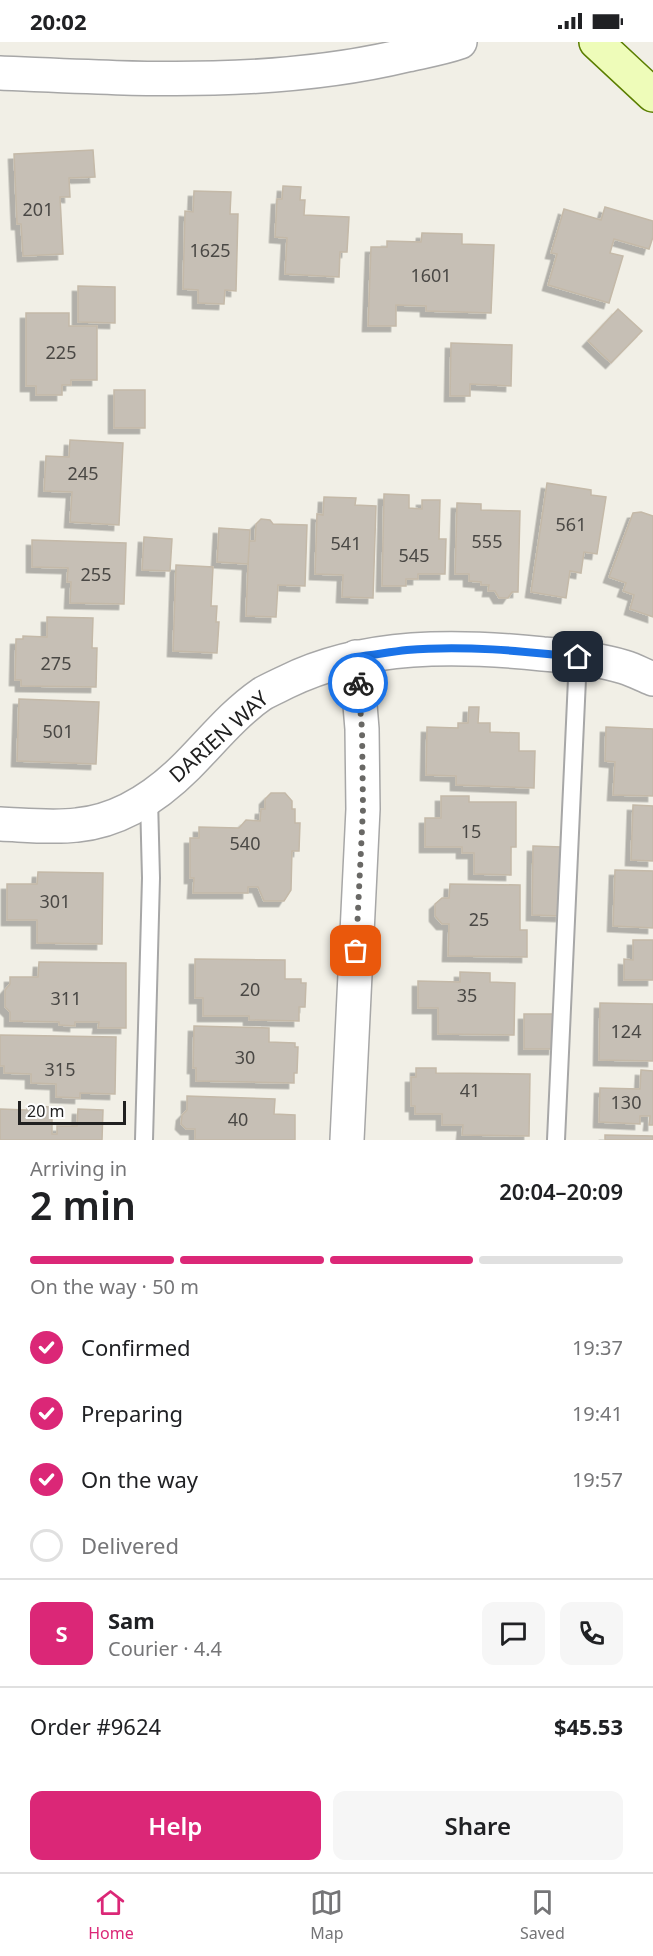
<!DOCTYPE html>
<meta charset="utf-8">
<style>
:root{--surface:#fff;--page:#f6f6f6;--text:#202124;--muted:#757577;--line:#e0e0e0;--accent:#db2777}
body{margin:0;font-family:"Noto Sans",sans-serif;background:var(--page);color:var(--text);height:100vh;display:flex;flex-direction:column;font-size:22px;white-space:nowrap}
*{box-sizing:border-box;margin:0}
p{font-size:20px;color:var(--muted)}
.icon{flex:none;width:33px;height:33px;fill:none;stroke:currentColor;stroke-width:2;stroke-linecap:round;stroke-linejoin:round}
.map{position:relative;height:1098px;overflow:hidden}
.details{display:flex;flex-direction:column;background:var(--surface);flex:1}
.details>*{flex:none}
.scale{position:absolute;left:18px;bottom:15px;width:108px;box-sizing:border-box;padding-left:6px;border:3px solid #202020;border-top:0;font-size:16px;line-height:21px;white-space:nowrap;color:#202020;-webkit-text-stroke:4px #fff;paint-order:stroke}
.pin{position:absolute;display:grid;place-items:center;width:51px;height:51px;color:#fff;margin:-26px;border-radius:12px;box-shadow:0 3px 9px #0006}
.courier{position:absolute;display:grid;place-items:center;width:60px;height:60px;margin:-30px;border:4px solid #1a73e8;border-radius:50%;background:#fff;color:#222;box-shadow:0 2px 8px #0007}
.overview em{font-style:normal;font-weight:600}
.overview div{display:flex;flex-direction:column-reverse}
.overview{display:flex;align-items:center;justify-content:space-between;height:102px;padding:0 30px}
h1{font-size:39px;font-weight:600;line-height:45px}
.bar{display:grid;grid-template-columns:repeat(4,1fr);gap:9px 6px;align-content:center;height:72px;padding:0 30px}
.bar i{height:8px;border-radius:4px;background:var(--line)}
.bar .selected{background:var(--accent)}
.bar p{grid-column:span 4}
.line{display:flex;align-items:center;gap:15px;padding:0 30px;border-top:2px solid var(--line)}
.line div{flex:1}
.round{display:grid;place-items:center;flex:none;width:63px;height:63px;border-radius:12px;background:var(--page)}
ol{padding:0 30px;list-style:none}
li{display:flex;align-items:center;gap:18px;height:66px}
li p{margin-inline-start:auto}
li .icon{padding:6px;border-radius:50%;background:var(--accent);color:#fff;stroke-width:4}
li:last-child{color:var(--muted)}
li i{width:33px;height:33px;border:3px solid var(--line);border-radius:50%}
.action{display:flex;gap:12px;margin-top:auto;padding:12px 30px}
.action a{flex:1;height:69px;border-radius:12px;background:var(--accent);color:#fff;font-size:24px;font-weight:600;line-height:69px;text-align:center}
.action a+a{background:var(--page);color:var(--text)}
.status{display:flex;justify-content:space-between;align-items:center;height:42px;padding:0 30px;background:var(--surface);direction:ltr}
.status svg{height:16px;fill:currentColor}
.dock{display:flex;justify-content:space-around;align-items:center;height:84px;border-top:2px solid var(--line);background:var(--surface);font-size:16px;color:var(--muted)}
.dock a{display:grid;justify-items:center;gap:3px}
.dock .selected{color:var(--accent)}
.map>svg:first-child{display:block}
.building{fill:#c6bfb5;stroke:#c4b9a8;stroke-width:1.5;filter:url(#shadow)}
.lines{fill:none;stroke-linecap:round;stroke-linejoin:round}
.service-casing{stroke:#a7a7a7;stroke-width:20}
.minor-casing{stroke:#a7a7a7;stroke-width:36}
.secondary-casing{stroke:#5b7e00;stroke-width:36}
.service{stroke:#fff;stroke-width:16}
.minor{stroke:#fff;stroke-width:33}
.secondary{stroke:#eefcb9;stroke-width:33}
.done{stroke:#696865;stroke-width:6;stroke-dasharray:0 10.8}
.route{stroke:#1a73e8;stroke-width:8}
.labels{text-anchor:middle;stroke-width:4.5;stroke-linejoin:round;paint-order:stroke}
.number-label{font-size:18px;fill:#4a4845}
.street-label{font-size:21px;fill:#202020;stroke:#fff}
</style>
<div class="status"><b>20:02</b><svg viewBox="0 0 49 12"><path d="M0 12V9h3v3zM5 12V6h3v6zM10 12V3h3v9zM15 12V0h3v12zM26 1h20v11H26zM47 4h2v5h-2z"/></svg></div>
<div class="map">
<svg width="653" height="1098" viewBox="0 0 653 1098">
<defs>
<filter id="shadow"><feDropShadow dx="-5.5" dy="5.5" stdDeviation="0" flood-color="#0004"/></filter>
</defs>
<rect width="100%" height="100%" fill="#f1efe6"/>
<!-- building -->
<g class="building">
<path d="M93 108 95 135 69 136 70 155H60L63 212 23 214 21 182H17L14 112Z"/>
<path d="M283 144 301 145 300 158H305L304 173 349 175 347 210H340L339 235 285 232 287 196 275 195 277 157H282Z"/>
<path d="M194 149 231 150 230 172H238L236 249 225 248 224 262 198 261V248L183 247 185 169 193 170Z"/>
<path d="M605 165 653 179V195L649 207 614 197 610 211 623 214 609 261 548 243 557 212 551 211 564 167 601 178Z"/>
<path d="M422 191 462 192V202L494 203 491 271 426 269V264L396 263V284H368L371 205H387V199L421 200Z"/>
<path d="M78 244 115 245V281L78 280Z"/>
<path d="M618 267 642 289 611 321 588 299Z"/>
<path d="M26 271H69V284H97V338H71V343H62V353H36V344H26Z"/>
<path d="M451 301 512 303 511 344 470 342V354H450Z"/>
<rect x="114" y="348" width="31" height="38"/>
<path d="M70 398 123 401 119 483 70 480 72 450 44 449 46 414 69 415Z"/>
<path d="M547 441 591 448V453L606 455 597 512 584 510 581 531 570 529 566 556 531 550Z"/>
<path d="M384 452 409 453V466L422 467V458H440L439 497H446L445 532H418V537H406V544H382Z"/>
<path d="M324 455 356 456 355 463 376 464 373 556 342 555 343 533 315 532 317 472 323 473Z"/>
<path d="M457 461 481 462V468L520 469 518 550H512L508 556H499L495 549H488L489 543H481V540L469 539V532H455Z"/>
<path d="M641 470 653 474V575L630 567 634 553 623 549 626 541 609 535 633 471Z"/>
<path d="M261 477 270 478 273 482 307 483 305 544 278 543 276 575 246 574 249 499H255L256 482Z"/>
<path d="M219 486 250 488 248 522 217 520Z"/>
<path d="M144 495 172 497 170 529 142 528Z"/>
<path d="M32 498 126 501 124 562 70 561 71 540H67L68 526 32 525Z"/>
<path d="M176 523 213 525 211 564H217L216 580H219L217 611 173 609Z"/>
<path d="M47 575 93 576 92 606H97L96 645 21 644V638H15L16 597H23V594L47 595Z"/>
<path d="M19 657 99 660 96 722 17 719Z"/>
<path d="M469 665H479L478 681H490V690L519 691V709H535L534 746 456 743V734L426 733 427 685 458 686V681H468Z"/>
<path d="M606 685 653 687V754L613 753 615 720 605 719Z"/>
<path d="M271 751H285L292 759V767H295V781H300L299 809H292L291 848 284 859H264L258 845H248V851H193L194 836H190V796H199V785L239 786 246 778 260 779 261 767H265V757Z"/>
<path d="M441 754H469V760H516V805H511V833L474 832V811H462V805H425V776H441Z"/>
<path d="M633 763 653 764V819L631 818Z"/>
<path d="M533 804 562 805 561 874 532 873Z"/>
<path d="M615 828 653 829V886L613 884Z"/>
<path d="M38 830 103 831 102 902 37 901V878H7V842H37Z"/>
<path d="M450 842 520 843V888H527V915L448 914 449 882H442L435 874V862L442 856H449Z"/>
<path d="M633 898H653V938H624V917L633 918Z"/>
<path d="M195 917 285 918V937H301V941H306L305 965H299V979L249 978V974H203V956H195Z"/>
<path d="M39 920 126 921V986H98L99 980H75V984L59 983V980L10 979V970L5 965V948L10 942V935H38Z"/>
<path d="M460 930 490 931V940L515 941 514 993 438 992V966H418V939L460 940Z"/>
<path d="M600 961 653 962V1019L599 1018Z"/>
<path d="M524 972H555L554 1007H524Z"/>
<path d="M194 984 269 986V1000L295 1001V1005H298L297 1031H294V1041L196 1039V1026H193Z"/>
<path d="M0 993 116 995 115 1052 80 1051V1056L56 1055V1042L31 1041V1032L4 1031V1024H0Z"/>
<path d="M416 1026H436V1031L530 1032 529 1094 462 1093 463 1083H442V1072H415V1064H411V1035H416Z"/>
<path d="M641 1028 653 1029V1083H649L650 1074H640V1082L599 1080 600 1046 640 1047Z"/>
<path d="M187 1054 275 1057 274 1072 295 1073V1098H195V1087H186L181 1082 182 1073 187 1068Z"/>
<path d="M27 1064 52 1065V1092H57V1084H77L78 1067 103 1068 102 1098H0V1067L27 1068Z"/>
<path d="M605 1093 653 1094V1098H605Z"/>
</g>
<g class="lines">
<!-- service casing -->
<g class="service-casing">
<g id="service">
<path d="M144 1098 151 836 149 757"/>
<path d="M556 1098 578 615"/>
</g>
</g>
<!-- minor casing -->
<g class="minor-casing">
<g id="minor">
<path d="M0 31C136 37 274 45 407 13 425 9 443 6 460 0"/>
<path d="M0 782C25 783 52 786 77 783 119 779 157 754 187 724 211 700 233 672 262 652 269 648 278 644 286 640 365 601 458 603 543 612 570 614 598 617 624 625 634 628 643 633 653 637"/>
<path d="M347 1098 363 767 362 687 356 615"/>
</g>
</g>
<!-- secondary casing -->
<g class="secondary-casing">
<path id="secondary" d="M596 0 653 53"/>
</g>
<!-- service -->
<use href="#service" class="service"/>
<!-- minor -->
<use href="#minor" class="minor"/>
<!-- secondary -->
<use href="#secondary" class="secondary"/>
</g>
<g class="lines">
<!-- done -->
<path class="done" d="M356 909 363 767 362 687 358 641"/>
<!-- route -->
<path class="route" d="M358 641 356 615C373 613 390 610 407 608 463 603 522 609 578 615"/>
</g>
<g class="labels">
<!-- number labels -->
<g class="number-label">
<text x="38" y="174">201</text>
<text x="210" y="215">1625</text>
<text x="431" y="240">1601</text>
<text x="61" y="317">225</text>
<text x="83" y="438">245</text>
<text x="571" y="489">561</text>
<text x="487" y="506">555</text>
<text x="346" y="508">541</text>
<text x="414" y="520">545</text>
<text x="96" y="539">255</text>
<text x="56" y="628">275</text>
<text x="58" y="696">501</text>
<text x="471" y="796">15</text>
<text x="245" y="808">540</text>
<text x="55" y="866">301</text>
<text x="479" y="884">25</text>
<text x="250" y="954">20</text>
<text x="467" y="960">35</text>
<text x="66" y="963">311</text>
<text x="626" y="996">124</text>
<text x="245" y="1022">30</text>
<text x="60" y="1034">315</text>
<text x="470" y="1055">41</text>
<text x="626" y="1067">130</text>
<text x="238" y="1084">40</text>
</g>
<!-- street labels -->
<g class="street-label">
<text transform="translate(219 695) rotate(-42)" y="7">DARIEN WAY</text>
</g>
</g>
</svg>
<div class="scale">20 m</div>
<div class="pin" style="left:356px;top:909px;background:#ea580c"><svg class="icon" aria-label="bag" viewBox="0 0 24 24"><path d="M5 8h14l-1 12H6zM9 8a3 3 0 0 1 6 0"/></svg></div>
<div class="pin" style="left:578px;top:615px;background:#1f2937"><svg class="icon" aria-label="home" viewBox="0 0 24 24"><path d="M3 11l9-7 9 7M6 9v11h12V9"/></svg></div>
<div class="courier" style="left:358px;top:641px"><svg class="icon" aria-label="bike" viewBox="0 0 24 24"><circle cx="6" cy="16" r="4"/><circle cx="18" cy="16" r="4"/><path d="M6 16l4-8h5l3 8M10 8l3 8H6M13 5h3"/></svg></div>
</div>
<section class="details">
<div class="overview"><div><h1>2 min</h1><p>Arriving in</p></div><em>20:04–20:09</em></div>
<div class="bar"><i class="selected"></i><i class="selected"></i><i class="selected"></i><i></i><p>On the way · 50 m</p></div>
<ol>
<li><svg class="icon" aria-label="check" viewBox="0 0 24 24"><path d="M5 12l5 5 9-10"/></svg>Confirmed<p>19:37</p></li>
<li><svg class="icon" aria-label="check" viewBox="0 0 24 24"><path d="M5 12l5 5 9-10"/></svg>Preparing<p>19:41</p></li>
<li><svg class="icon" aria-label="check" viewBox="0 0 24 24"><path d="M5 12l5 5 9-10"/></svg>On the way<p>19:57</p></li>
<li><i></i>Delivered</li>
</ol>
<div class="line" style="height:108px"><b class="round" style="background:var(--accent);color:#fff">S</b><div><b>Sam</b><p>Courier · 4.4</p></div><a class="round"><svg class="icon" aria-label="chat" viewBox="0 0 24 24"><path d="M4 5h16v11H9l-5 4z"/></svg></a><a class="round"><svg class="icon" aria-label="phone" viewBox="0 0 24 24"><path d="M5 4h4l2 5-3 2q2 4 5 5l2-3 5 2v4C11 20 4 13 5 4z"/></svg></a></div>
<div class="line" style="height:78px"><div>Order #9624</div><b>$45.53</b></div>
<div class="action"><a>Help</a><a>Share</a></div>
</section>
<nav class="dock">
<a class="selected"><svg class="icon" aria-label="home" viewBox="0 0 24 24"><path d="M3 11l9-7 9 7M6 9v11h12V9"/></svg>Home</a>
<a><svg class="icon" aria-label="map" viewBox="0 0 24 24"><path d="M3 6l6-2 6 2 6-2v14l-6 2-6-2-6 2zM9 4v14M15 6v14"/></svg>Map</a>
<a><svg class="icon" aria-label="saved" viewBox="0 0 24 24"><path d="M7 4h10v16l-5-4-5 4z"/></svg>Saved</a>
</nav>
